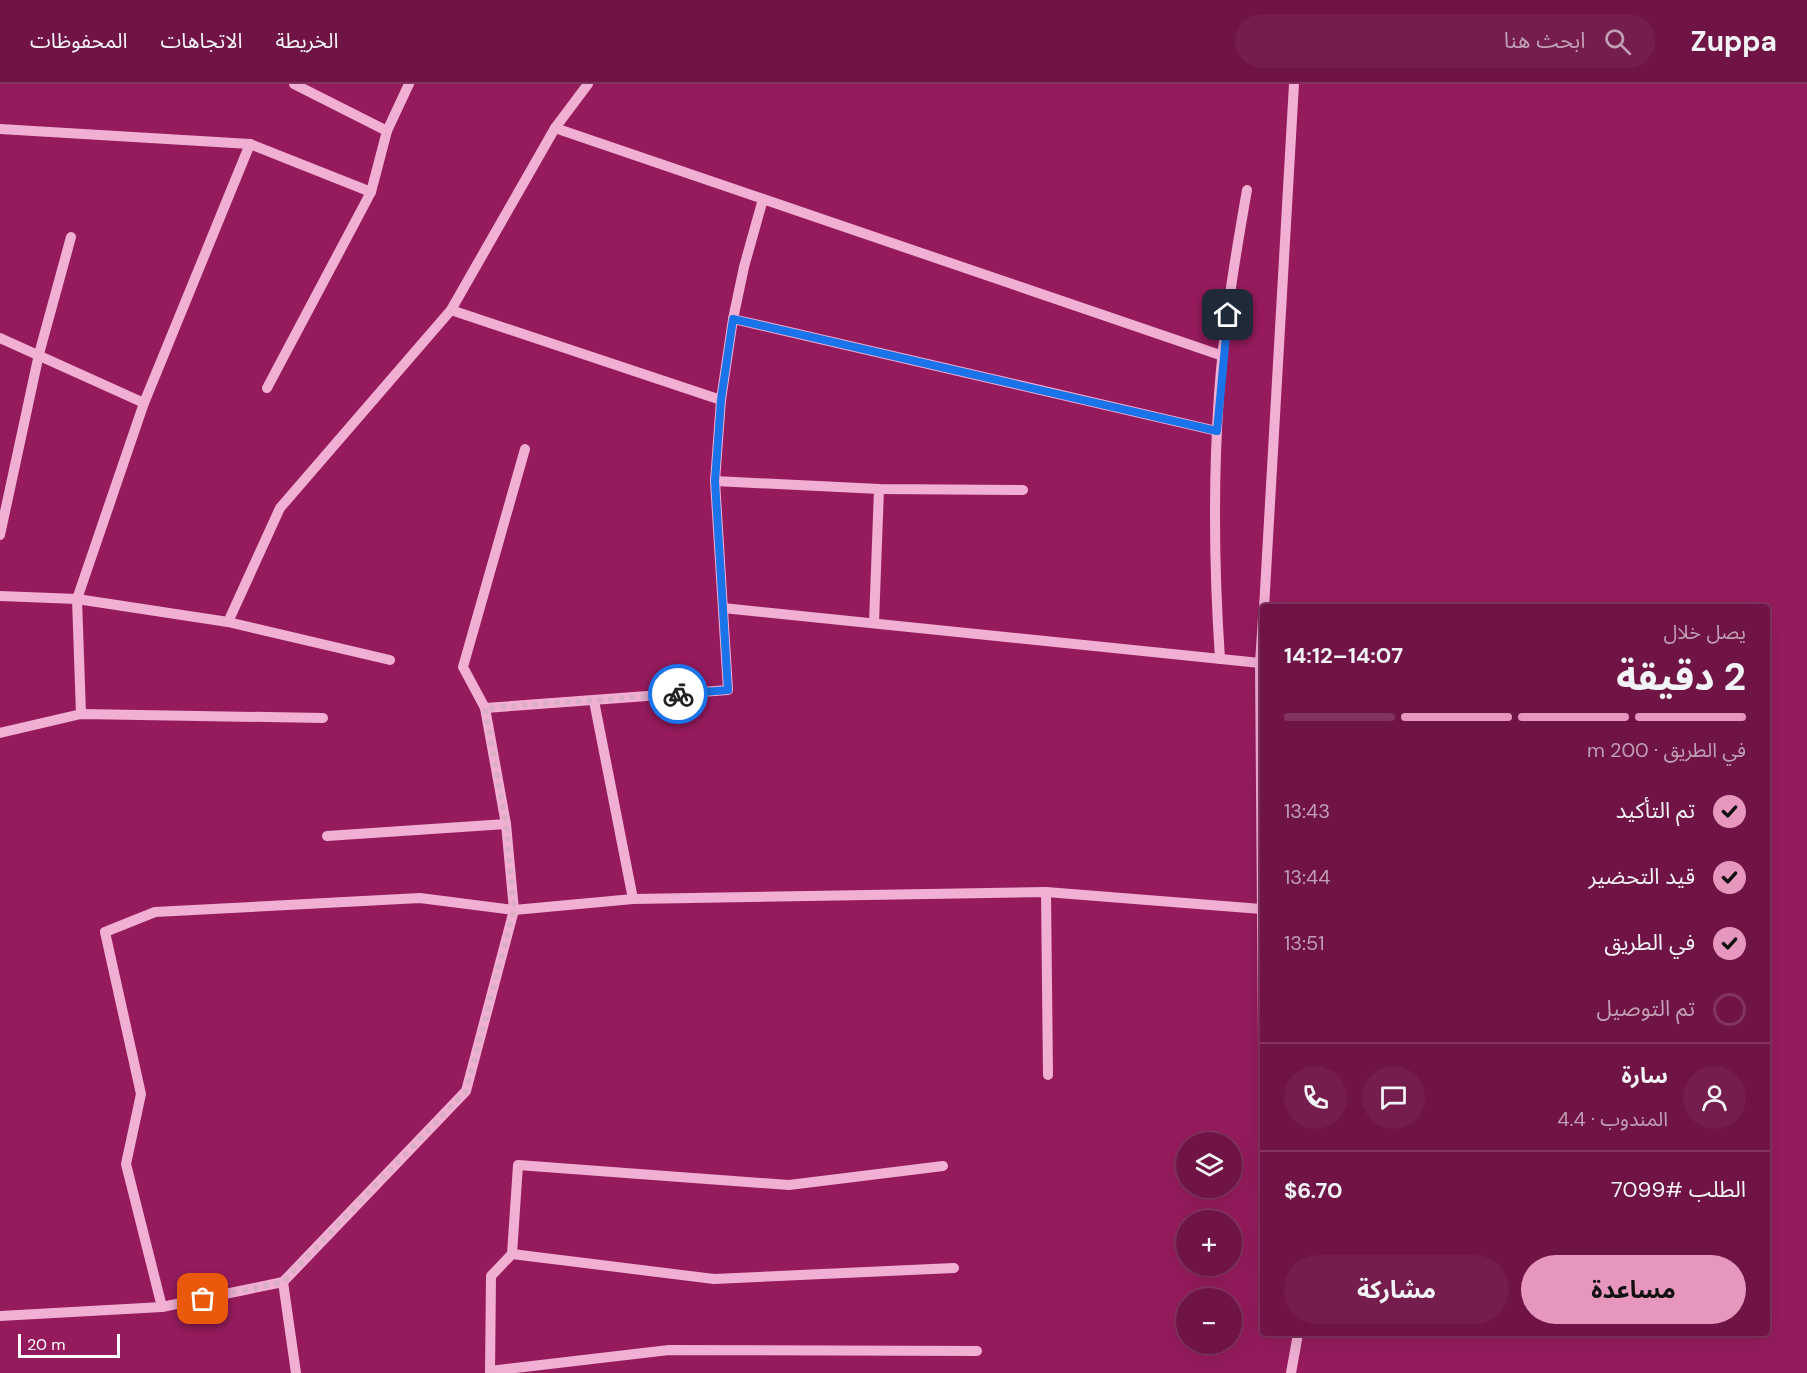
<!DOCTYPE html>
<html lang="ar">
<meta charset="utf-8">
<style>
:root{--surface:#701446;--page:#751d4d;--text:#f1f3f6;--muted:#c09eb3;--line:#82335f;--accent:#e797bd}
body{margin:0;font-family:"DM Sans","Noto Sans Arabic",sans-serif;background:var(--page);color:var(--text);direction:rtl;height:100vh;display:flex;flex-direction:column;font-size:22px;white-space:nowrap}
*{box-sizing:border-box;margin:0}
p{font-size:20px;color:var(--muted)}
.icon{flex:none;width:33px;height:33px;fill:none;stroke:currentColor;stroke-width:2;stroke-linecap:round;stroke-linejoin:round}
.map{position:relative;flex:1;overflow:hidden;direction:ltr}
.drawer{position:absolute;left:1260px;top:520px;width:510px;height:732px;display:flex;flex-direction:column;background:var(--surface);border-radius:6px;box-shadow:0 6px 24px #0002,0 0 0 2px var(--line);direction:rtl}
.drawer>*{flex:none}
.controls{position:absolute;left:1176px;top:1048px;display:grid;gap:12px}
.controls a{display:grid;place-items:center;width:66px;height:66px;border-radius:50%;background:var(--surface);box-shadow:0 6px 24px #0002,0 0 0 2px var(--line);font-size:30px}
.scale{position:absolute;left:18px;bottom:15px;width:102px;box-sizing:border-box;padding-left:6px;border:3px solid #fff;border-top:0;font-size:16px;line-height:21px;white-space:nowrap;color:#fff;-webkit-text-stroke:4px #961b5d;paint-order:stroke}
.pin{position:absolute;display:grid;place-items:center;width:51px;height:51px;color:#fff;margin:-26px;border-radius:12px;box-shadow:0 3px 9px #0006}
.courier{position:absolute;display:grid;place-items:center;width:60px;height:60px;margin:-30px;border:4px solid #1a73e8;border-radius:50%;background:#fff;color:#222;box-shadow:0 2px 8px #0007}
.head em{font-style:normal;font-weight:700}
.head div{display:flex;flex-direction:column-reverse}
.head{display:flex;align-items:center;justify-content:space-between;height:102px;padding:0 24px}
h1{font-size:39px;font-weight:700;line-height:45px}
.bar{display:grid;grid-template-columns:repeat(4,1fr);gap:9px 6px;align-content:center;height:72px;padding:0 24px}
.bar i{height:8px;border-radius:4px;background:var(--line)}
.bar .active{background:var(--accent)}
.bar p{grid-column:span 4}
.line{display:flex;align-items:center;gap:15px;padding:0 24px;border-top:2px solid var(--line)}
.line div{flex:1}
.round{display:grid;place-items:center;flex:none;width:63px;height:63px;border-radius:32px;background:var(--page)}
ol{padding:0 24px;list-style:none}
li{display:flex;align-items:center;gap:18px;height:66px}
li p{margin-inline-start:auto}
li .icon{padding:6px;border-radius:50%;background:var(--accent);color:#111;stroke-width:4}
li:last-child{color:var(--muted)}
li i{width:33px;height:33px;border:3px solid var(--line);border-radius:50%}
.button{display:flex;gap:12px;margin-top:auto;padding:12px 24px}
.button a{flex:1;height:69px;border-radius:36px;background:var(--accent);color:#111;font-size:24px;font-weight:700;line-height:69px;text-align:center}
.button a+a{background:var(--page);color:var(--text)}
header{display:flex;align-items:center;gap:36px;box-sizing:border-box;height:84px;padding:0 30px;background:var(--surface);border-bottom:2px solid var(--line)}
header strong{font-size:28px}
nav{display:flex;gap:33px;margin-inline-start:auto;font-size:21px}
.search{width:420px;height:54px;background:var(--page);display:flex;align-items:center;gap:15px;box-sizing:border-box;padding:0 21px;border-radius:33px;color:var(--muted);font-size:22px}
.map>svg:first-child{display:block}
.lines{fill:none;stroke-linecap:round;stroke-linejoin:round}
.minor{stroke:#f0afd3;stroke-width:10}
.done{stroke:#daafc6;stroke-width:6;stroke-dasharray:0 10.8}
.route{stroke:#1a73e8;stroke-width:8}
</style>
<header>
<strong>Zuppa</strong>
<div class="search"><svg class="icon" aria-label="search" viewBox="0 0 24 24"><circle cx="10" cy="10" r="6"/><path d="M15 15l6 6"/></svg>ابحث هنا</div>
<nav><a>الخريطة</a><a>الاتجاهات</a><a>المحفوظات</a></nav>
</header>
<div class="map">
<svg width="1807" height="1289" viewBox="0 0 1807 1289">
<rect width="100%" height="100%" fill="#961b5d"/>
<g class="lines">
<!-- minor -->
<g class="minor">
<path d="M294 0 387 47"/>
<path d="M555 44 1223 272"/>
<path d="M0 45 250 60 371 108"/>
<path d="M451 226 721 316"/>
<path d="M733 235 1217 347"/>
<path d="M0 254 144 319"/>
<path d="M267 304 371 108 387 47 409 0"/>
<path d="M715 397 879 405 1023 406"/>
<path d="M0 451 39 270 71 153"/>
<path d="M0 512 77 515 228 538 390 576"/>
<path d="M723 524 1260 579"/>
<path d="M1264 524 1294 0"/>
<path d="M1263 533 1260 579 1263 954"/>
<path d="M228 538 280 424 451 226 555 44 588 0"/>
<path d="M874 539 879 405"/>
<path d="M1220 575C1214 486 1213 398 1219 310 1224 241 1235 174 1247 106"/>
<path d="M594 617 633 815"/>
<path d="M485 624 728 606 715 397 721 316 733 235 744 183 763 115"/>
<path d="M81 630 77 515 144 319 250 60"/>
<path d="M0 649 81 630 323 634"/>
<path d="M327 752 506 740"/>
<path d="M1046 808 1048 991"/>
<path d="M512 1170 714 1195 954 1184"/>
<path d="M283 1198 296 1289"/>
<path d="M162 1223 126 1080 141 1010 105 848 155 828 420 814 514 826 633 815 1046 808 1261 825"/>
<path d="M0 1232 162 1223 283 1198 466 1007 514 826 506 740 485 624 463 583 525 365"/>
<path d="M490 1287 669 1266 977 1267"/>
<path d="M490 1289 491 1192 512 1170 518 1081 789 1101 943 1082"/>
<path d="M1291 1289 1298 1250"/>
</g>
</g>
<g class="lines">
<!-- done -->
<path class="done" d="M203 1215 283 1198 466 1007 514 826 506 740 485 624 678 610"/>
<!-- route -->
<path class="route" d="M678 610 728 606 715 397 721 316 733 235 1217 347 1228 231"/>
</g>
</svg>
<div class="controls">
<a><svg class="icon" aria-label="layers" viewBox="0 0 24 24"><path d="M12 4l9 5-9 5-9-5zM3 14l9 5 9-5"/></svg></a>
<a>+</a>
<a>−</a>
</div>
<div class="scale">20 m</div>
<div class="pin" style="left:203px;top:1215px;background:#ea580c"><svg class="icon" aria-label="bag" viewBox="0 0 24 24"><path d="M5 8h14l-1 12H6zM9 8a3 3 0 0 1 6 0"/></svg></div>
<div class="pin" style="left:1228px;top:231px;background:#1f2937"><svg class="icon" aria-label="home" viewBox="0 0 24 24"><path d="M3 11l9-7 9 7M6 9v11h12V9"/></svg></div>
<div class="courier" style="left:678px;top:610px"><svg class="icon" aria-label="bike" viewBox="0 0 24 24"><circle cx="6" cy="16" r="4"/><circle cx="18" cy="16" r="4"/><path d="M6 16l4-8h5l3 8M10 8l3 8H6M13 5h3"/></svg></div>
<section class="drawer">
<div class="head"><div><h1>2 دقيقة</h1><p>يصل خلال</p></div><em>14:07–14:12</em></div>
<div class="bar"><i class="active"></i><i class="active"></i><i class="active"></i><i></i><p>في الطريق · 200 m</p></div>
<ol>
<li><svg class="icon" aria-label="check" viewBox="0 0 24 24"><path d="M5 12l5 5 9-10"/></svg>تم التأكيد<p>13:43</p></li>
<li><svg class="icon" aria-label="check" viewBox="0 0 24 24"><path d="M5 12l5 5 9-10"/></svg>قيد التحضير<p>13:44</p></li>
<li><svg class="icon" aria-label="check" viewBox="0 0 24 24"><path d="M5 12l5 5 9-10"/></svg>في الطريق<p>13:51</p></li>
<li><i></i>تم التوصيل</li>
</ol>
<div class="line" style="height:108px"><a class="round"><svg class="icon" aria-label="person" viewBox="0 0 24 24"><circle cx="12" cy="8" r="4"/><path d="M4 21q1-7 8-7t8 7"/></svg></a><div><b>سارة</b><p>المندوب · 4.4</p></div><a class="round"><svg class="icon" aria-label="chat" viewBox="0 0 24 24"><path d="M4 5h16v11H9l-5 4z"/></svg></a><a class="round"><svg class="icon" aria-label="phone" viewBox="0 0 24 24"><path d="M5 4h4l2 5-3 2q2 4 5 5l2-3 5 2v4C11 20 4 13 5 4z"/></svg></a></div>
<div class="line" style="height:78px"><div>الطلب #7099</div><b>$6.70</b></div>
<div class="button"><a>مساعدة</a><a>مشاركة</a></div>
</section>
</div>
